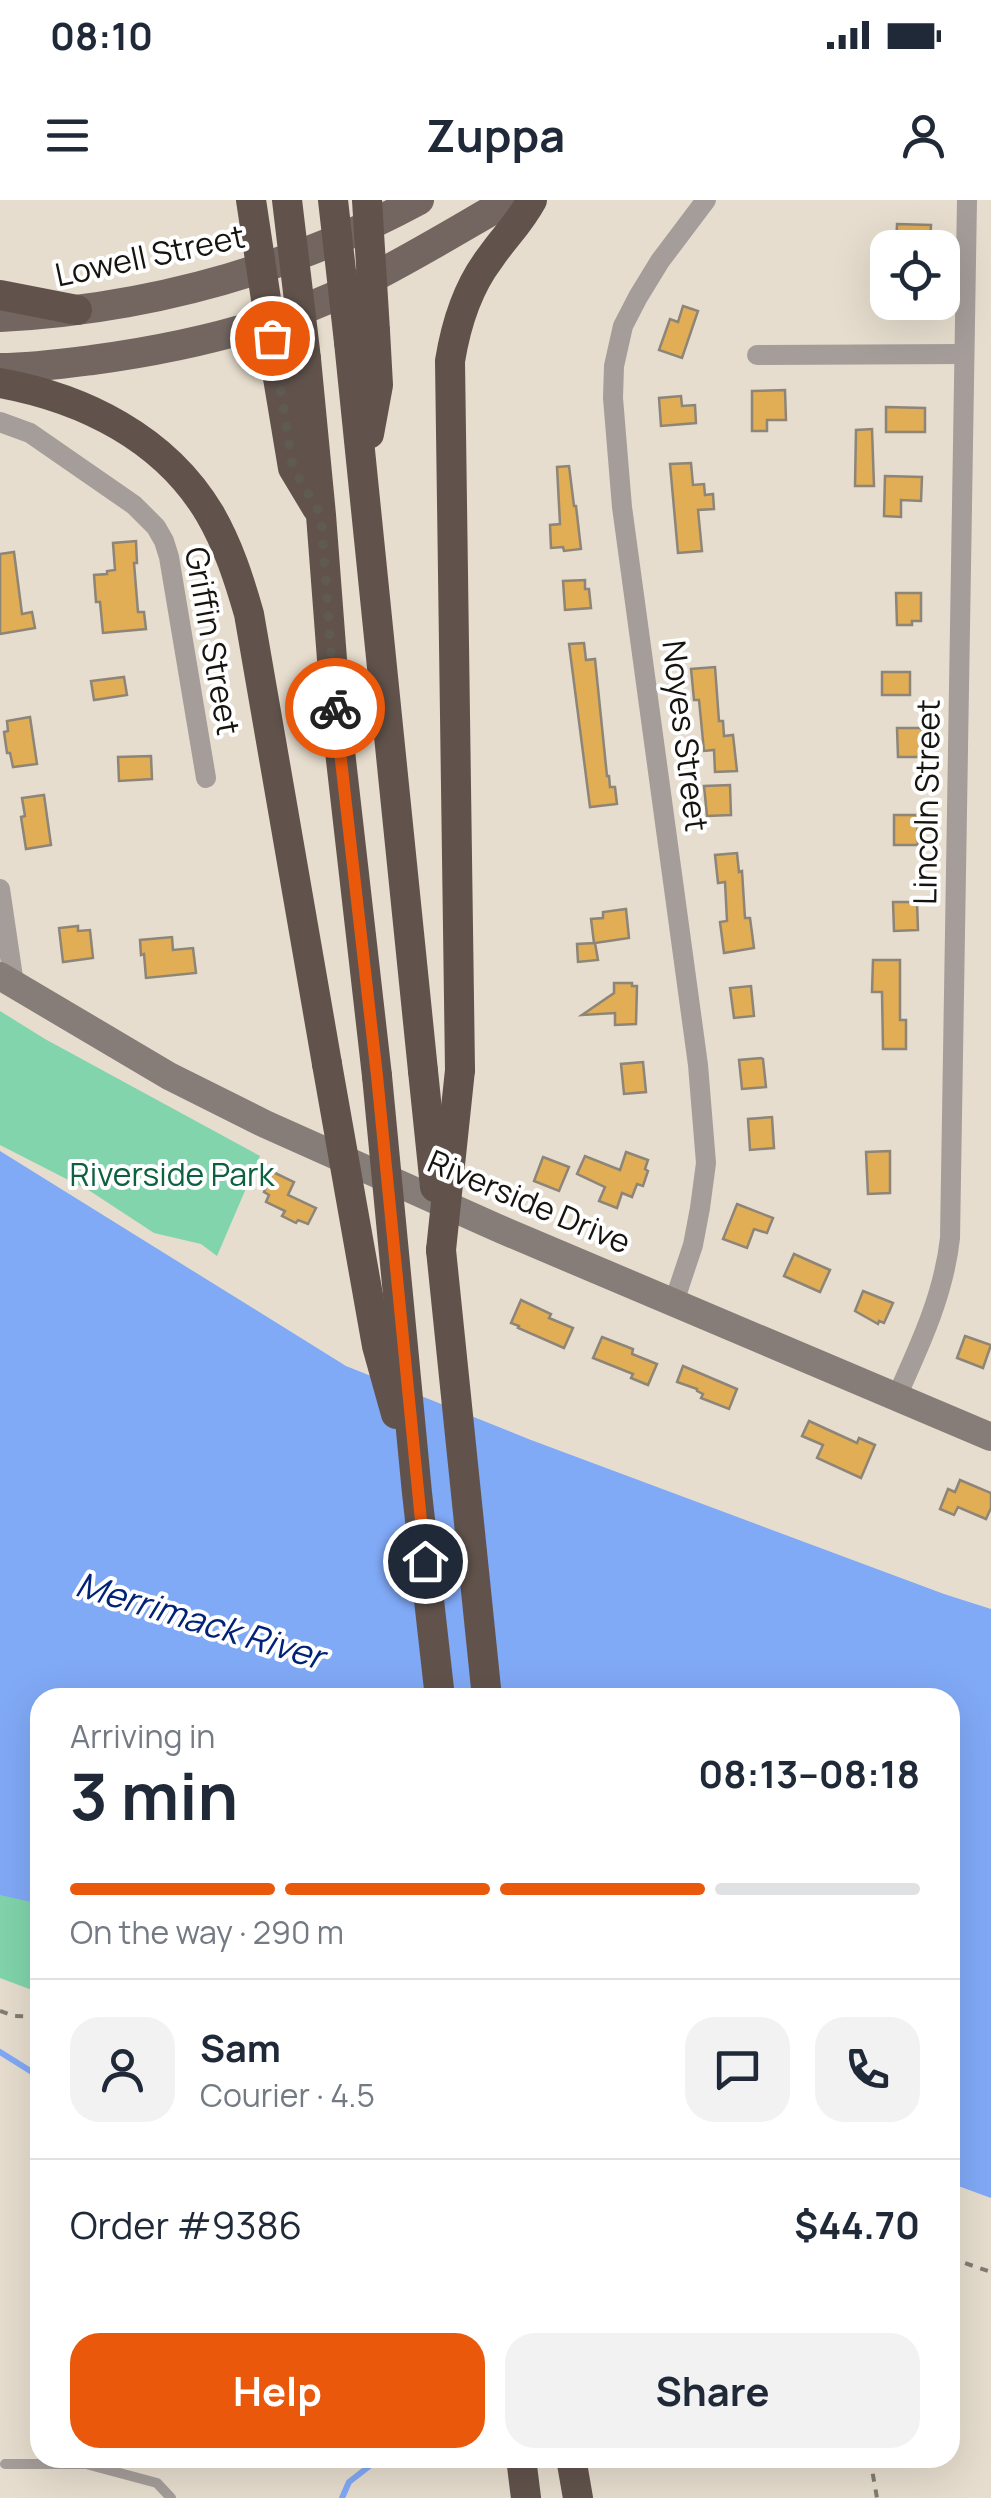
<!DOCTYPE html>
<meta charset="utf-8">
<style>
:root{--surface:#fff;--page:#f2f2f3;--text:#1f2937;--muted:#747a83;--line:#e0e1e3;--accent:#ea580c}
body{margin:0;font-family:Manrope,sans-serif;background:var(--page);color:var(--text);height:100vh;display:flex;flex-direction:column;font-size:38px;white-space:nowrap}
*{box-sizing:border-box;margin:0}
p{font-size:32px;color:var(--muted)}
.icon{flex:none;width:55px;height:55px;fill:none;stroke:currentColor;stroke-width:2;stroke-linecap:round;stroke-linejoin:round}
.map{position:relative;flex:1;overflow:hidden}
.details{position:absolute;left:30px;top:1488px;width:930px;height:780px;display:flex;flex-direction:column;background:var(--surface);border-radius:30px;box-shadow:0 10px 40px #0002}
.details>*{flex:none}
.fabs{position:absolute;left:870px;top:30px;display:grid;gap:20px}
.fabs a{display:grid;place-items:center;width:90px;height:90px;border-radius:20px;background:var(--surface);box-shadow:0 10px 40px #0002;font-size:50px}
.pin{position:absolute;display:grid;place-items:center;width:85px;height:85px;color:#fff;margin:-42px;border:5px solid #fff;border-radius:50%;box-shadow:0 2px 10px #0007}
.courier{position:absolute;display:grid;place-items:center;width:100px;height:100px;margin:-50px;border:8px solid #ea580c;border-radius:50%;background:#fff;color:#222;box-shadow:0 2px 12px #0007}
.summary em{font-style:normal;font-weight:700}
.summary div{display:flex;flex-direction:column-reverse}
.summary{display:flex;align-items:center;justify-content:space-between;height:170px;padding:0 40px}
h1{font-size:65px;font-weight:700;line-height:75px}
.bar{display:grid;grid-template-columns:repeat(4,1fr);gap:15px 10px;align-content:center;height:120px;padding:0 40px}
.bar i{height:12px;border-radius:8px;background:var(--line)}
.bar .selected{background:var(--accent)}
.bar p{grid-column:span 4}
.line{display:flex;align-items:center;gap:25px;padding:0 40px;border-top:2px solid var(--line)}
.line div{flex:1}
.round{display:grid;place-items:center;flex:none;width:105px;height:105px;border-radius:30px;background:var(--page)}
.button{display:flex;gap:20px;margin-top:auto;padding:20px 40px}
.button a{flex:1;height:115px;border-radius:30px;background:var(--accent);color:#fff;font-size:40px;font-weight:700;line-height:115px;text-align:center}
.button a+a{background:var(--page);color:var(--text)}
.status{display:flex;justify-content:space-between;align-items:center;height:70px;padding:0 50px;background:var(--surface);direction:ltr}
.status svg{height:28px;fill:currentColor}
header{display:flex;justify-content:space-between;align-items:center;height:130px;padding:0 40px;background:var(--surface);font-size:45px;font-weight:700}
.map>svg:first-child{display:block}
.green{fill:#81d4ab}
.water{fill:#80a9f6}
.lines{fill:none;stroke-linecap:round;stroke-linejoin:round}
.stream{stroke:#80a9f6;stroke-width:6}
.building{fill:#e1ad55;stroke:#8d8578;stroke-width:2.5}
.path{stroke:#827c72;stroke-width:4;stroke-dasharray:8 8;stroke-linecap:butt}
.lane{stroke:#a49d99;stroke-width:10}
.street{stroke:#a49d99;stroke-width:20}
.secondary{stroke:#877d78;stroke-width:28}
.primary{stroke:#736660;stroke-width:30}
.highway{stroke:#61534c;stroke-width:30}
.highway-bridge{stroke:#61534c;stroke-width:30}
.done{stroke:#5f5a52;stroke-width:10;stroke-dasharray:0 18}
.route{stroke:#ea580c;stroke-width:12}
.labels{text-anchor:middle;stroke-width:8;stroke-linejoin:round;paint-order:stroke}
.street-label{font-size:32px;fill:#17140f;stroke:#fff}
.park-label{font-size:32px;fill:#0d6040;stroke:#fff}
.water-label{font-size:35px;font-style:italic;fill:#002279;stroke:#fff}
</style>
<div class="status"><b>08:10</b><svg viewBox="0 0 49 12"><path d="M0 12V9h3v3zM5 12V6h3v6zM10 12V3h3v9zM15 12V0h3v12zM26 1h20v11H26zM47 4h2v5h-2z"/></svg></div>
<header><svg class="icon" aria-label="menu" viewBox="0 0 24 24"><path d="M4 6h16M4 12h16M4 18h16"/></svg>Zuppa<svg class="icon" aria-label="person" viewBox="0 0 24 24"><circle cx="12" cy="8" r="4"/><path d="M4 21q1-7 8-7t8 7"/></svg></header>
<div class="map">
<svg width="991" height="2298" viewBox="0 0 991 2298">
<rect width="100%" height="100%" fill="#e6ddce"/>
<!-- green -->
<g class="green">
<path d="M0 811 45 839 260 956 217 1056 201 1044 154 1033 90 991 0 945Z"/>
<path d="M0 1666 40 1671V1793L0 1778Z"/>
</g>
<!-- water -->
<path class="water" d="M0 951 346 1166 531 1240 944 1394 991 1409V1998L950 1983V1498H40V1704L0 1695Z"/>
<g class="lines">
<!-- stream -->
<g class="stream">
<path d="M0 1852 40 1877"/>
<path d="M342 2298 349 2282 376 2261V2258"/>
</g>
</g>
<!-- building -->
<g class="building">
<path d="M897 24 931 25 930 48H896Z"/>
<path d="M683 106 698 111 682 158 659 150 670 119 678 122Z"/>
<path d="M785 190 786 220H767V231H752V191Z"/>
<path d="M681 196 682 206 695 205 696 223 661 226 659 198Z"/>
<path d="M886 207 925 208V232H886Z"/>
<path d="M872 229 874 286H855L856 230Z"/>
<path d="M691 263 693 285 704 284 705 295 713 294 714 309 698 310 702 351 678 353 670 264Z"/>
<path d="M569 266 574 306H576L581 349 564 351 563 347 551 348 550 325 560 324 557 267Z"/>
<path d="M885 276 922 277 921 301 901 300V317L884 316Z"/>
<path d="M136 341 137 363H134L138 412H144L146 429 103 433 100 402H96L94 375 107 374V371L115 370 113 343Z"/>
<path d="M14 352 22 414 32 412 35 428 0 434V354Z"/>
<path d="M585 380V389H589L591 408 565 410 563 381Z"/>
<path d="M896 393H921V421H912V425H897Z"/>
<path d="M584 443 586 460 595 459 607 576H609L610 587H615L617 604 590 607 569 444Z"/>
<path d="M715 467 719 521H723L724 536 733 535 737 571 715 572 714 550 704 551 699 500H694L691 469Z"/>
<rect x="882" y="472" width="28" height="23"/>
<path d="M124 477 127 495 94 500 91 481Z"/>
<path d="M30 517 37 564 13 567 10 553H7L4 532 8 531 7 521Z"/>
<path d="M897 528H922V557H898Z"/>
<path d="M151 556 152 579 119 581 118 557Z"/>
<path d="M730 585 731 615 707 616 704 586Z"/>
<path d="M44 595 51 645 26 649 21 617 25 616 22 598Z"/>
<path d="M894 615H917L918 645H894Z"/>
<path d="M737 653 739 672 742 671 745 718H750L754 748 724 753 720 722 727 721 725 682 718 683 715 655Z"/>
<path d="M893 702H917L918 730 894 731Z"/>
<path d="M626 709 629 738 595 743 598 760 578 762 577 744 594 743 591 719 603 718V712Z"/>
<path d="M78 726V731L90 730 93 758 63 762 59 728Z"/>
<path d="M172 737 173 750 193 748 196 773 146 778 144 754 141 755 140 740Z"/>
<path d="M873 760H900V820H906V849H883L882 792H872Z"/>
<path d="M614 783H632V786H637L636 824 615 825V813L582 815 614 793Z"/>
<path d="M751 786 754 816 734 818 730 788Z"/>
<path d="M761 858 763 859 766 887 742 889 739 860Z"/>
<path d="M643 862 646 892 624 894 621 864Z"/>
<path d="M772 917 774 948 750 950 748 919Z"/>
<path d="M890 951V993L868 994 866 952Z"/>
<path d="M626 952 648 960 645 969 648 971 643 986 637 984 632 997 622 993 617 1008 599 1001 605 987 577 974 585 956 620 970Z"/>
<path d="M543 957 569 967 559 991 534 981Z"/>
<path d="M273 972 294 982 288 995 316 1008 308 1024 298 1020 296 1023 282 1016 285 1011 266 1002 269 995 264 992Z"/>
<path d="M737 1004 773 1018 767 1033 754 1029 747 1048 723 1039Z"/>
<path d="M794 1054 830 1070 820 1092 784 1076Z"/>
<path d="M863 1091 893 1103 884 1123 879 1121 878 1124 855 1111Z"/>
<path d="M521 1100 551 1114 549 1118 573 1128 564 1148 518 1128 519 1126 511 1123Z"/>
<path d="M965 1136 991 1145 983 1168 957 1158Z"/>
<path d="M602 1137 633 1149 632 1154 657 1164 648 1185 631 1178 633 1174 593 1158Z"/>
<path d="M683 1166 737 1189 729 1209 701 1198 703 1194 697 1191V1189L677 1182Z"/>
<path d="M809 1221 857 1243 859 1238 875 1245 861 1278 817 1258 823 1245 802 1236Z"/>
<path d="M960 1280 991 1293V1308L986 1319 958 1307 954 1315 940 1309 948 1289 955 1292Z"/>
</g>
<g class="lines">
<!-- path -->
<g class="path">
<path d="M0 1811 14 1816 40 1817"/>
<path d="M950 2058 991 2072"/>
<path d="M870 2258 877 2298"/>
</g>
<!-- lane -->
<path class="lane" d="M5 2264H86L157 2283 171 2298"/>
<!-- street -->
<g class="street">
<path d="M757 155 964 154"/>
<path d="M0 222 30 233 134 305 156 327 164 341 169 357 206 578"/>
<path d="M0 689 14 784"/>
<path d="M674 1102 693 1045 700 1008 706 963 698 865 622 307 613 198 614 166 623 126 638 97 660 61 706 0"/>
<path d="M897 1196C920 1145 944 1094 950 1038L967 0"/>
</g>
<!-- secondary -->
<path class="secondary" d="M0 776 169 876 265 924 500 1029 991 1237"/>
<!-- primary -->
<g class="primary">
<path d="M0 117C148 109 289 70 419 0"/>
<path d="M0 168C31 168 61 164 92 160 181 148 275 127 356 86 409 60 459 29 510 0"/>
</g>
<!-- highway -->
<g class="highway">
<path d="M0 95 77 110"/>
<path d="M349 142 423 871"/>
<path d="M306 159 321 315 337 525 377 876"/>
<path d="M277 172 293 268 317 308"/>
<path d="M0 183C83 198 165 238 210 314 228 345 239 379 249 414L327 864"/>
<path d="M369 234 378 185 375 131"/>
<path d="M460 870 450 161C456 124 467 88 490 58 505 36 519 24 532 0"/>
<path d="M441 1050 487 1498"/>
<path d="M521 2258 526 2298"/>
<path d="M571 2258 578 2298"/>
</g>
<!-- highway-bridge -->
<g class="highway-bridge">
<path d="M251 0 277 172"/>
<path d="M287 0 306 159"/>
<path d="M333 0 349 142"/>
<path d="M367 0 375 131"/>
<path d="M327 864 377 1146 396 1214"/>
<path d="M423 871 435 987"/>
<path d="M377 876 417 1293 440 1498"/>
<path d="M441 1050 460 870"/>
</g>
</g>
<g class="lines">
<!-- done -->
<path class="done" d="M272 138 293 268 321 315 335 508"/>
<!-- route -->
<path class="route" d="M335 508 377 876 425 1361"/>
</g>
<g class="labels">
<!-- street labels -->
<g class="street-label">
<text transform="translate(150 56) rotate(-12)" y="11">Lowell Street</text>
<text transform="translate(212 441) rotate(80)" y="11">Griffin Street</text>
<text transform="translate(685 536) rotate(83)" y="11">Noyes Street</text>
<text transform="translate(927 602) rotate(-89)" y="11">Lincoln Street</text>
<text transform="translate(529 1002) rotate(23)" y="11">Riverside Drive</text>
</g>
<!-- park labels -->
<g class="park-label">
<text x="172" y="986">Riverside Park</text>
</g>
<!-- water labels -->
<g class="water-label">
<text transform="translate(200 1421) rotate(17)" y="12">Merrimack River</text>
</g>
</g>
</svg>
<div class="fabs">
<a><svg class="icon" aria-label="locate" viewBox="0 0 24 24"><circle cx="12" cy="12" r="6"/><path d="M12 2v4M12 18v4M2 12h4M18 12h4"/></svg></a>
</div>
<div class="pin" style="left:272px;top:138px;background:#ea580c"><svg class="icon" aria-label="bag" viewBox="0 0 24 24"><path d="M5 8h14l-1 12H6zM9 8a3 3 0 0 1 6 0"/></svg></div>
<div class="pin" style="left:425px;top:1361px;background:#1f2937"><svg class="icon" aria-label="home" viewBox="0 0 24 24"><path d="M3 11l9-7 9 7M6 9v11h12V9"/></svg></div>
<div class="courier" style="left:335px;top:508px"><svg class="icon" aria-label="bike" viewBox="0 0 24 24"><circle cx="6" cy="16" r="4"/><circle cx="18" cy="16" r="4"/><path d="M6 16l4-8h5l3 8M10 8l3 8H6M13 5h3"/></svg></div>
<section class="details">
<div class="summary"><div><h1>3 min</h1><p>Arriving in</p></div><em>08:13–08:18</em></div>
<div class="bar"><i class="selected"></i><i class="selected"></i><i class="selected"></i><i></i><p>On the way · 290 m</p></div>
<div class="line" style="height:180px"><a class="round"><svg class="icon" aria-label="person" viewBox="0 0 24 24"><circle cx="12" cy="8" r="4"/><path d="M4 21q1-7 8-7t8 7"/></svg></a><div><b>Sam</b><p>Courier · 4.5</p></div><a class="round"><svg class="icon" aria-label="chat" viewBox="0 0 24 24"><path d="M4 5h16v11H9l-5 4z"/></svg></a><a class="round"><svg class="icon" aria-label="phone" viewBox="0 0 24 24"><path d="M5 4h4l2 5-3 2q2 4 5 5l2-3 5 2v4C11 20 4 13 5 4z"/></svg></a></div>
<div class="line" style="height:130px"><div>Order #9386</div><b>$44.70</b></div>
<div class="button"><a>Help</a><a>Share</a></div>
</section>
</div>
